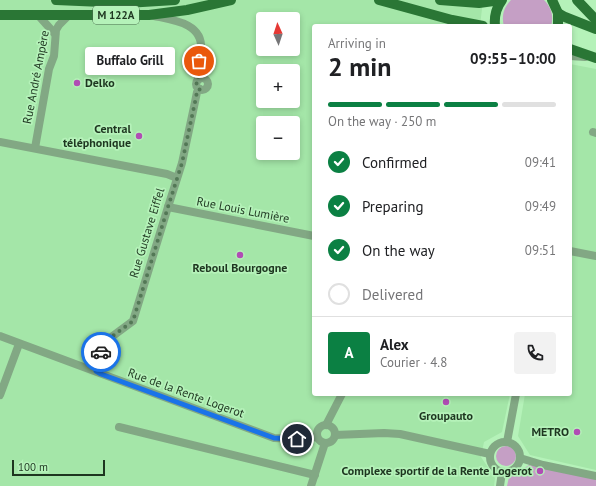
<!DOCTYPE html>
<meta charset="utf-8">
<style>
:root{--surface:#fff;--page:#f2f2f2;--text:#202124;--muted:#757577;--line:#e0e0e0;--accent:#0b8043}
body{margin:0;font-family:"PT Sans",sans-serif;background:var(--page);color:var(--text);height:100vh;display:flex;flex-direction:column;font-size:15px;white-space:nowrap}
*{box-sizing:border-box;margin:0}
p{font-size:13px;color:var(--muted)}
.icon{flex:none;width:22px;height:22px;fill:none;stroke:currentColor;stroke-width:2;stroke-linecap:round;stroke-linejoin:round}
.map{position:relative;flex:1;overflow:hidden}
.drawer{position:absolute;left:312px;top:24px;width:260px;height:372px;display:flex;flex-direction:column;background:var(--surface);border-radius:4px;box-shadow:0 2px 6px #0003}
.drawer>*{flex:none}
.needle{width:26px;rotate:357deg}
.fabs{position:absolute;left:256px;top:12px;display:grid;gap:8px}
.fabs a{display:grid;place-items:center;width:44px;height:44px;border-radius:4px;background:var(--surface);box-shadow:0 2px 6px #0003;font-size:20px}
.scale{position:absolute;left:12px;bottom:10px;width:93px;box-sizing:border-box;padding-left:4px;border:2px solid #1e3620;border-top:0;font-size:11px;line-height:14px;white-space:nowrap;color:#1e3620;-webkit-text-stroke:3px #b5f2b9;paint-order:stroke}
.pin{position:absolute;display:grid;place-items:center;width:34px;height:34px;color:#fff;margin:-17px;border:2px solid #fff;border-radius:50%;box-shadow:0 1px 4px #0007}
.courier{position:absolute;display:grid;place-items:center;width:40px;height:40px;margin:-20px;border:3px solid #1a73e8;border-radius:50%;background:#fff;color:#222;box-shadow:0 1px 5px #0007}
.bubble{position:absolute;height:28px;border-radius:4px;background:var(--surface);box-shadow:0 2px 6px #0003;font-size:13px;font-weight:700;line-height:28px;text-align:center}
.overview em{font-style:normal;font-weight:700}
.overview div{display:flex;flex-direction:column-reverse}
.overview{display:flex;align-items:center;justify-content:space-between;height:68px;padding:0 16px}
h1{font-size:26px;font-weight:700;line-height:30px}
.bar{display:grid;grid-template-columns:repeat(4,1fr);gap:6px 4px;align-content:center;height:48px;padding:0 16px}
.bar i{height:5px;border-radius:3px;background:var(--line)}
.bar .selected{background:var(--accent)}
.bar p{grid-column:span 4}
.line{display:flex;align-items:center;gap:10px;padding:0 16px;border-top:1px solid var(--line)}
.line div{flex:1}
.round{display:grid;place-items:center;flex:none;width:42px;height:42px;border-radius:4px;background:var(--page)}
ol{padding:0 16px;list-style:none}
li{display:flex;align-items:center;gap:12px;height:44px}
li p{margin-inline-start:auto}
li .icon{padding:4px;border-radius:50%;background:var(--accent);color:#fff;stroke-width:4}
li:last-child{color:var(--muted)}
li i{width:22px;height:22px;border:2px solid var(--line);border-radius:50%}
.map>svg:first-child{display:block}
.built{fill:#a4e6a8;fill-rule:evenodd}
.green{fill:#c59fc5}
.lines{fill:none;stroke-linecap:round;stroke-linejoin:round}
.minor{stroke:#82a884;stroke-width:8}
.major{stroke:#2a7635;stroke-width:10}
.done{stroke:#537856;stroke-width:4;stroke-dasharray:0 7.2}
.route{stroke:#1a73e8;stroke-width:5}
.poi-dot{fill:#b04db4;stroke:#b5f2b9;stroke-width:1.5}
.labels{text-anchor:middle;stroke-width:3.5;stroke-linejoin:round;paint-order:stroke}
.shield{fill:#b5f2b9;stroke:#4b6e4e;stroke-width:1}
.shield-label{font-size:11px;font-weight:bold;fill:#1e3620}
.street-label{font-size:12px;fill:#1e3620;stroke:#b5f2b9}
.poi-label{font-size:12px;font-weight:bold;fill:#1e3620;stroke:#b5f2b9;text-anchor:end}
</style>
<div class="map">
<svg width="596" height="486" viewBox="0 0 596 486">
<rect width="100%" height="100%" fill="#b5f2b9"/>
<!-- built -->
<g class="built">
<path d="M0 0H483L480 26H314V394H510L502 432 484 442 481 457 495 478 494 486H0ZM263 19H293V49H263ZM263 71H293V101H263ZM263 123H293V153H263Z"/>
<path d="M570 64 596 69V470L530 455 518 436 525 394H570Z"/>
</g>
<!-- green -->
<g class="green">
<path d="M511 0H544C551 7 554 16 551 26H504C501 16 504 7 511 0Z"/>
<circle cx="506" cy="456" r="10"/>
<path d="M531 464 596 479V486H507L509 477Z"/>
</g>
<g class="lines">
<!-- minor -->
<g class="minor">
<path d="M38 15 55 34"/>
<path d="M154 16C173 20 203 23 201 49 200 59 197 69 198 80"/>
<path d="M570 56 585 57"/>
<circle cx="202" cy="84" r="6"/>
<path d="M593 132 596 133"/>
<path d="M0 142 167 174 177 178"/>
<path d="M35 148 49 69 54 56 56 30 59 25 69 15"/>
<path d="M168 207 314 236"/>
<path d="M570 251 596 256"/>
<path d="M0 336 274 438 297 439 317 437"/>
<path d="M96 371 102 348 106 341 133 321 168 207 182 163 195 102 197 92 200 89"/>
<path d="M0 395 19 344"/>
<circle cx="326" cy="434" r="9"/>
<path d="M326 425 342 394"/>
<path d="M119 427 315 475"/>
<path d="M335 435 384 433 400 434 490 454"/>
<circle cx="505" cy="457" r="15"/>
<path d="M507 442 516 394"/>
<path d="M520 458 543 465 596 476"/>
<path d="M311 486 325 443"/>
<path d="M500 486 502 472"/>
</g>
<!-- major -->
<g class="major">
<path d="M56 0 126 3 175 0"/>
<path d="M379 0 452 20 483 26"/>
<path d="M440 0 479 3 501 0"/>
<path d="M552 0 558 13V26"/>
<path d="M577 0 596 20"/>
<path d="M558 13 565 17 596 29"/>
<path d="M0 15H149L187 10 231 0"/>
<path d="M495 26C494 16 496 8 502 0"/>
<path d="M570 49 596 58"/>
</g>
</g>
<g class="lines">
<!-- done -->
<path class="done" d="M101 352 106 341 133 321 168 207 182 163 195 102 197 92 200 90 196 85 198 80 199 61"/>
<!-- route -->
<path class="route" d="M101 352 96 371 101 374 274 438 297 439"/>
</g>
<!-- markers -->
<g class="poi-dot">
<circle cx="77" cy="83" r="4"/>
<circle cx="139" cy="136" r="4"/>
<circle cx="240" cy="255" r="4"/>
<circle cx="446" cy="402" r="4"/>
<circle cx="577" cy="432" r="4"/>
<circle cx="540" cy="471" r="4"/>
</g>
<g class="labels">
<!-- shield labels -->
<rect class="shield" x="93" y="6" width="46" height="18" rx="3"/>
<g class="shield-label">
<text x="116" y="19">M 122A</text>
</g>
<!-- street labels -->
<g class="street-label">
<text transform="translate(36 77) rotate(-79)" y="4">Rue André Ampère</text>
<text transform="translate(243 210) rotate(11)" y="4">Rue Louis Lumière</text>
<text transform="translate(147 233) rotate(-73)" y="4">Rue Gustave Eiffel</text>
<text transform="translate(186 393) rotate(20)" y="4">Rue de la Rente Logerot</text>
</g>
<!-- poi labels -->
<g class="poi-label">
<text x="85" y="87" text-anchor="start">Delko</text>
<text x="131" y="133">Central<tspan x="131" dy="14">téléphonique</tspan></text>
<text x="240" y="272" text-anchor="middle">Reboul Bourgogne</text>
<text x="446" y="420" text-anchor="middle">Groupauto</text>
<text x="569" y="436">METRO</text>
<text x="532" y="475">Complexe sportif de la Rente Logerot</text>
</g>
</g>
</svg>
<div class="fabs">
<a><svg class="needle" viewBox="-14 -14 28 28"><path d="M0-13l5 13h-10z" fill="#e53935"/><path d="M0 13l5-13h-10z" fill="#757577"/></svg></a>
<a>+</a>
<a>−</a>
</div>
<div class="scale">100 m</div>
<div class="pin" style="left:199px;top:61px;background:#ea580c"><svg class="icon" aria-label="bag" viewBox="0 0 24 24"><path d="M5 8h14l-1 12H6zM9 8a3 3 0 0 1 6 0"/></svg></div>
<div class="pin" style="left:297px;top:439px;background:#1f2937"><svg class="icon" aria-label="home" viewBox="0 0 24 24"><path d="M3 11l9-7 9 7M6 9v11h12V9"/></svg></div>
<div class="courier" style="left:101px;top:352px"><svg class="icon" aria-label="car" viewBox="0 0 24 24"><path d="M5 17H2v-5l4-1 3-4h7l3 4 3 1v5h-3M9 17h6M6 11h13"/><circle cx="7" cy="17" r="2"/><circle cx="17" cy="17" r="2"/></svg></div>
<div class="bubble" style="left:85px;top:47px;width:90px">Buffalo Grill</div>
<section class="drawer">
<div class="overview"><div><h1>2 min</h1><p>Arriving in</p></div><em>09:55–10:00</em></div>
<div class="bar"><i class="selected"></i><i class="selected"></i><i class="selected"></i><i></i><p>On the way · 250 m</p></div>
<ol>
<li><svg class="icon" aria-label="check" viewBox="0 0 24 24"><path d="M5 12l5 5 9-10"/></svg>Confirmed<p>09:41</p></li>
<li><svg class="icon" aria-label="check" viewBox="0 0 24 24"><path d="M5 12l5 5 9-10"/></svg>Preparing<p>09:49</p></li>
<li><svg class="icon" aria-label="check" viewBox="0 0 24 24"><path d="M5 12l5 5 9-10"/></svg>On the way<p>09:51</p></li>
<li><i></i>Delivered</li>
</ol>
<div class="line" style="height:72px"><b class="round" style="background:var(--accent);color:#fff">A</b><div><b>Alex</b><p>Courier · 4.8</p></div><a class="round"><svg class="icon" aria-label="phone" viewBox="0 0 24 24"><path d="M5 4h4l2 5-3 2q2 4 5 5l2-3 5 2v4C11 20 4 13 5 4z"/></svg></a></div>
</section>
</div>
